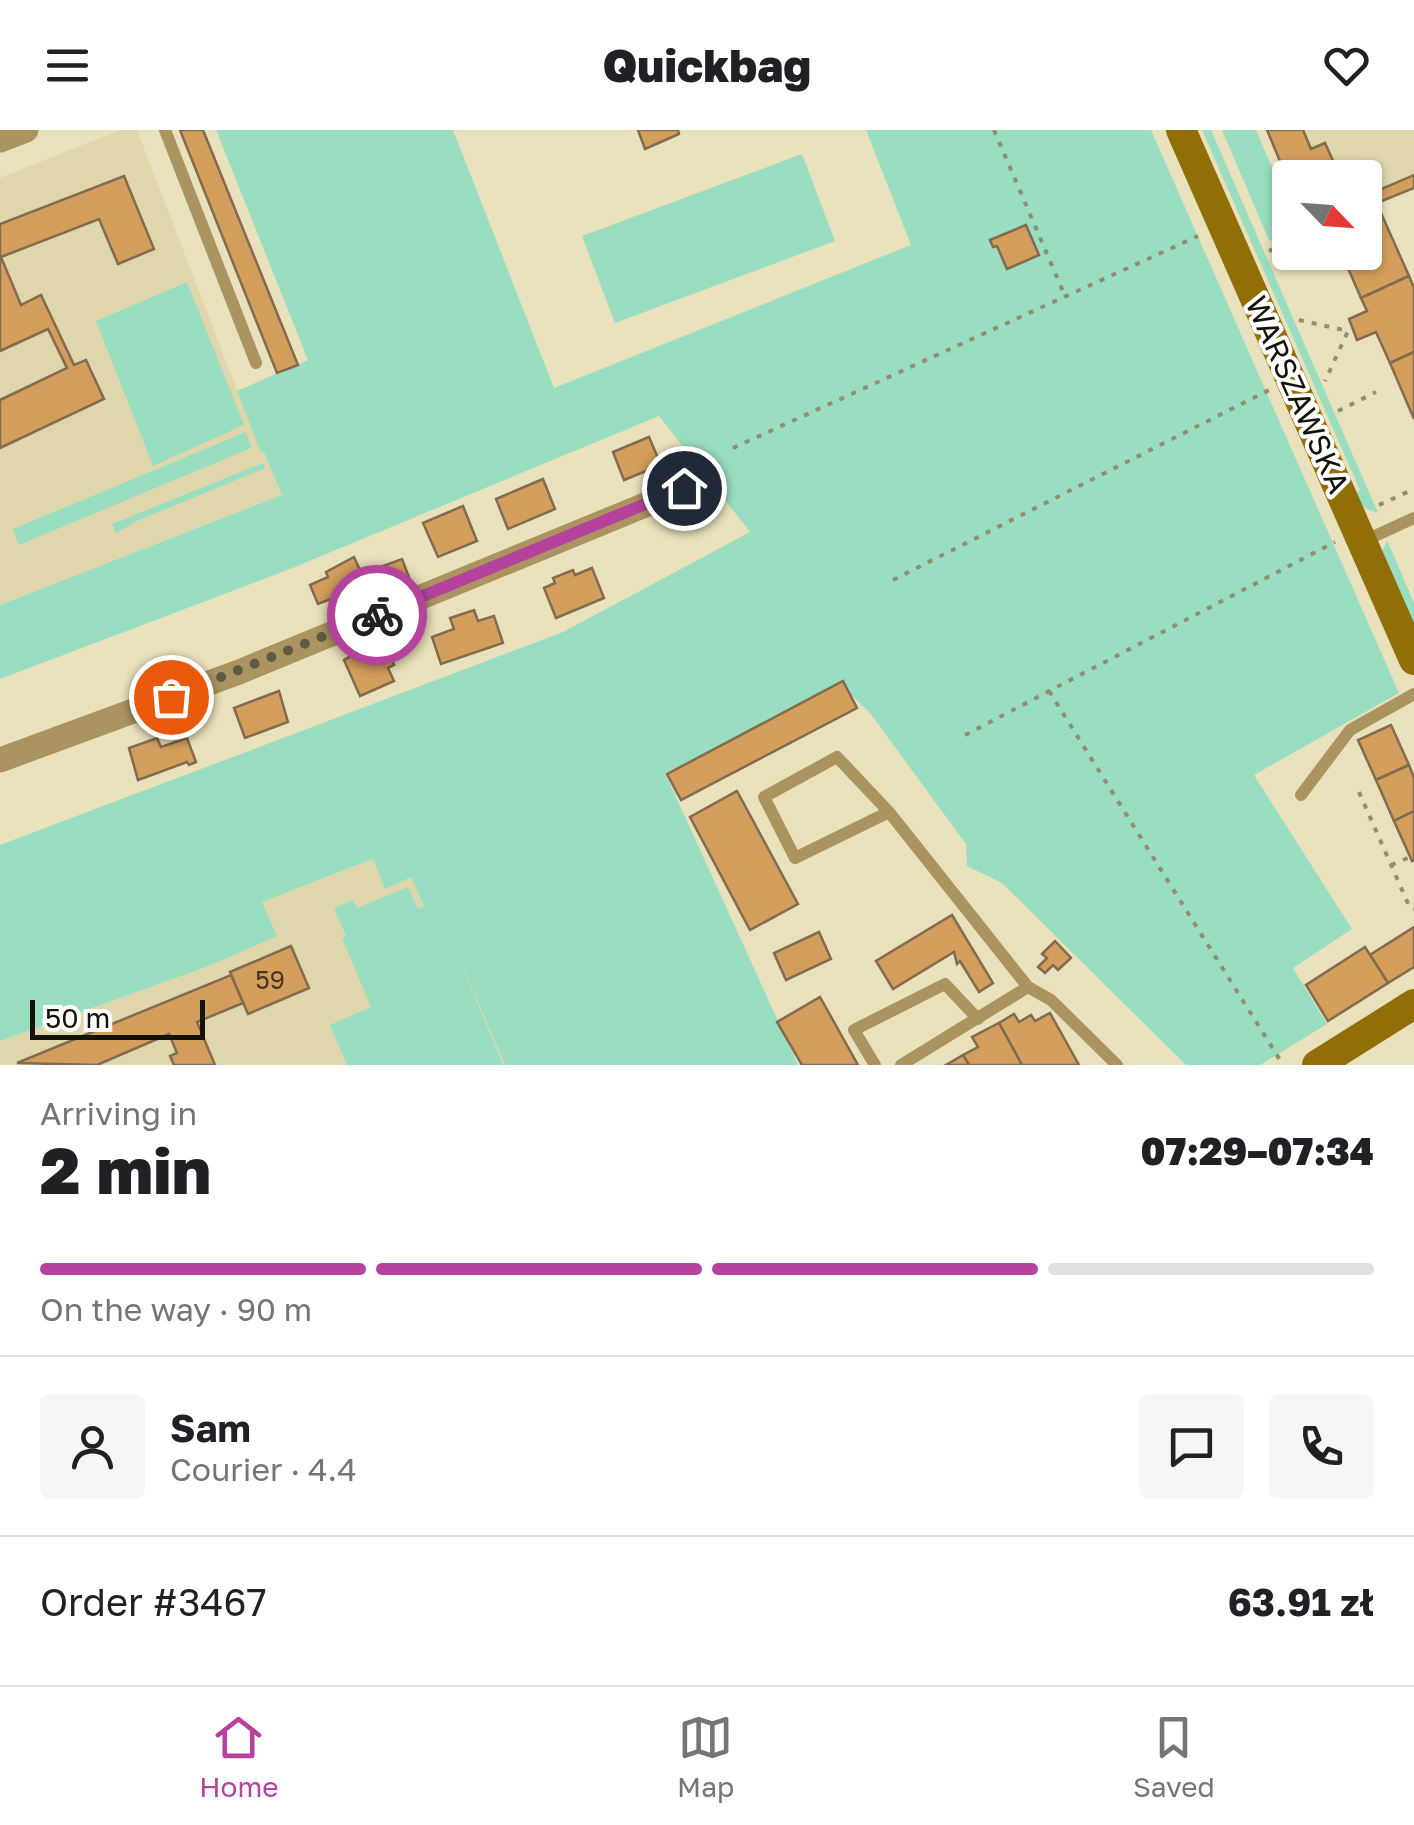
<!DOCTYPE html>
<meta charset="utf-8">
<style>
:root{--surface:#fff;--page:#f6f6f6;--text:#202124;--muted:#757577;--line:#e0e0e0;--accent:#b5429c}
body{margin:0;font-family:"Golos Text",sans-serif;background:var(--page);color:var(--text);height:100vh;display:flex;flex-direction:column;font-size:38px;white-space:nowrap}
*{box-sizing:border-box;margin:0}
p{font-size:32px;color:var(--muted)}
.icon{flex:none;width:55px;height:55px;fill:none;stroke:currentColor;stroke-width:2;stroke-linecap:round;stroke-linejoin:round}
.map{position:relative;height:935px;overflow:hidden}
.panel{display:flex;flex-direction:column;background:var(--surface);flex:1}
.panel>*{flex:none}
.needle{width:65px;rotate:115deg}
.controls{position:absolute;left:1272px;top:30px;display:grid;gap:20px}
.controls a{display:grid;place-items:center;width:110px;height:110px;border-radius:10px;background:var(--surface);box-shadow:0 2px 8px #0004;font-size:50px}
.scale{position:absolute;left:30px;bottom:25px;width:175px;box-sizing:border-box;padding-left:10px;border:5px solid #151206;border-top:0;font-size:28px;line-height:35px;white-space:nowrap;color:#151206;-webkit-text-stroke:8px #fff;paint-order:stroke}
.pin{position:absolute;display:grid;place-items:center;width:85px;height:85px;color:#fff;margin:-42px;border:5px solid #fff;border-radius:50%;box-shadow:0 2px 10px #0007}
.courier{position:absolute;display:grid;place-items:center;width:100px;height:100px;margin:-50px;border:8px solid #b5429c;border-radius:50%;background:#fff;color:#222;box-shadow:0 2px 12px #0007}
.summary em{font-style:normal;font-weight:800}
.summary div{display:flex;flex-direction:column-reverse}
.summary{display:flex;align-items:center;justify-content:space-between;height:170px;padding:0 40px}
h1{font-size:65px;font-weight:800;line-height:75px}
.bar{display:grid;grid-template-columns:repeat(4,1fr);gap:15px 10px;align-content:center;height:120px;padding:0 40px}
.bar i{height:12px;border-radius:8px;background:var(--line)}
.bar .active{background:var(--accent)}
.bar p{grid-column:span 4}
.line{display:flex;align-items:center;gap:25px;padding:0 40px;border-top:2px solid var(--line)}
.line div{flex:1}
.round{display:grid;place-items:center;flex:none;width:105px;height:105px;border-radius:10px;background:var(--page)}
header{display:flex;justify-content:space-between;align-items:center;height:130px;padding:0 40px;background:var(--surface);font-size:45px;font-weight:800}
.menu{display:flex;justify-content:space-around;align-items:center;height:140px;border-top:2px solid var(--line);background:var(--surface);font-size:28px;color:var(--muted)}
.menu a{display:grid;justify-items:center;gap:5px}
.menu .active{color:var(--accent)}
.map>svg:first-child{display:block}
.built{fill:#e0d6ab}
.green{fill:#99dec0}
.building{fill:#d49f5c;stroke:#826b50;stroke-width:2.5}
.lines{fill:none;stroke-linecap:round;stroke-linejoin:round}
.path{stroke:#938d72;stroke-width:4;stroke-dasharray:5 8;stroke-linecap:butt}
.lane{stroke:#ac9461;stroke-width:12}
.street{stroke:#ac9461;stroke-width:25}
.secondary{stroke:#926e07;stroke-width:30}
.done{stroke:#5f5a46;stroke-width:10;stroke-dasharray:0 18}
.route{stroke:#b5429c;stroke-width:12}
.labels{text-anchor:middle;stroke-width:8;stroke-linejoin:round;paint-order:stroke}
.number-label{font-size:25px;fill:#45351c}
.street-label{font-size:30px;fill:#151206;stroke:#fff}
</style>
<header><svg class="icon" aria-label="menu" viewBox="0 0 24 24"><path d="M4 6h16M4 12h16M4 18h16"/></svg>Quickbag<svg class="icon" aria-label="heart" viewBox="0 0 24 24"><path d="M12 20l-8-8c-3-5 5-10 8-4 3-6 11-1 8 4z"/></svg></header>
<div class="map">
<svg width="1414" height="935" viewBox="0 0 1414 935">
<rect width="100%" height="100%" fill="#e9e1bc"/>
<!-- built -->
<g class="built">
<path d="M120 0H137L261 322H264L282 365 0 475V48Z"/>
<path d="M1267 0H1414V58L1365 78V48H1290V55Z"/>
<path d="M374 729 411 747 436 770 505 935H0V911L209 836 276 806 262 772Z"/>
</g>
<!-- green -->
<g class="green">
<path d="M216 0H453L554 258 911 115 866 0H1151L1399 563 1254 645 1352 799 1293 838 1327 894 1260 935H1186L1002 753 967 736 966 714 870 583 840 554 665 643 798 935H505L448 801 503 935H347L330 895 371 877 342 808 346 806 334 778 353 770 357 778 408 757 418 779 424 776 411 747 385 759 373 729 262 772 277 806 209 836 0 911V715L563 502 750 402 659 286 290 439 0 549V475L282 365 264 322 261 323 237 261 308 230Z"/>
<path d="M1202 0H1211L1378 383 1361 377 1354 365 1360 360Z"/>
<path d="M1222 0H1256L1290 79V99L1284 102 1286 108 1273 113 1268 108Z"/>
<path d="M802 24 835 111 615 193 582 106Z"/>
<path d="M187 152 244 295 153 336 96 191Z"/>
<path d="M246 302 251 318 19 415 13 399Z"/>
<path d="M263 333 265 338 137 391 116 403 112 394Z"/>
<path d="M1387 410 1414 473V496L1382 422Z"/>
</g>
<!-- building -->
<g class="building">
<path d="M180 0H203L298 235 277 243Z"/>
<path d="M638 0H678L679 4 645 19Z"/>
<path d="M1267 0H1303L1311 19 1325 13 1334 33 1320 39 1324 48H1290V55Z"/>
<path d="M1414 45V58L1365 78V66Z"/>
<path d="M124 46 154 119 118 134 99 89 1 127 21 175 41 165 74 235 86 230 104 269 0 318V270L67 238 48 199 0 221V94Z"/>
<path d="M1371 75 1376 85 1381 83 1409 146 1361 168 1341 122H1365V78Z"/>
<path d="M1026 95 1039 125 1007 139 997 116 993 117 990 110Z"/>
<path d="M1409 146 1414 158V222L1390 233 1376 202 1357 210 1349 189 1367 181 1361 168Z"/>
<path d="M1414 222V289L1390 233Z"/>
<path d="M649 307 661 335 624 350 613 322Z"/>
<path d="M543 349 555 379 508 399 496 369Z"/>
<path d="M463 376 477 411 438 427 423 393Z"/>
<path d="M354 427 367 456 337 470 336 467 318 474 310 455 328 447 326 442Z"/>
<path d="M402 429 410 450 391 457 383 436Z"/>
<path d="M592 438 604 468 556 488 544 458 555 453 553 448 573 440 575 445Z"/>
<path d="M474 480 478 491 494 486 503 513 441 534 432 507 454 499 450 488Z"/>
<path d="M371 514 378 515 384 528 390 526 394 535 388 538 394 551 360 566 344 530Z"/>
<path d="M843 551 857 578 681 670 667 644Z"/>
<path d="M279 561 288 592 245 608 234 578Z"/>
<path d="M1391 595 1409 635 1376 650 1358 610Z"/>
<path d="M157 608 161 617 187 608 196 632 189 635 187 632 138 650 129 618Z"/>
<path d="M1409 635 1414 648V681L1394 691 1376 650Z"/>
<path d="M737 661 798 774 750 800 690 687Z"/>
<path d="M1414 681V730L1412 731 1394 691Z"/>
<path d="M952 785 993 853 979 862 960 831 957 834 954 822 893 859 876 831Z"/>
<path d="M1414 797V837L1388 853 1370 825Z"/>
<path d="M819 802 831 829 786 850 774 823Z"/>
<path d="M1055 811 1071 828 1058 840 1053 835 1045 843 1038 837 1047 828 1042 824Z"/>
<path d="M291 816 309 858 248 884 230 842Z"/>
<path d="M1365 817 1388 853 1328 891 1306 855Z"/>
<path d="M231 845 243 873 197 892 215 935H174L170 926 177 923 169 904 97 935 17 933Z"/>
<path d="M820 867 858 935H802L777 892Z"/>
<path d="M1050 883 1079 935H1022L999 893 1014 884 1019 892 1031 885 1035 891Z"/>
<path d="M999 893 1022 935H969L963 925 978 917 972 907Z"/>
<path d="M963 925 969 935H946Z"/>
</g>
<g class="lines">
<!-- path -->
<g class="path">
<path d="M994 0 1065 166"/>
<path d="M1269 121 1285 114"/>
<path d="M1299 190 1348 201 1325 251"/>
<path d="M1338 281 1376 262"/>
<path d="M733 318 1198 106"/>
<path d="M1379 375 1414 359"/>
<path d="M893 450 1269 260"/>
<path d="M1049 561 1280 930"/>
<path d="M965 605 1335 412"/>
<path d="M1359 662 1410 778 1414 779"/>
<path d="M1391 735 1410 727"/>
</g>
<!-- lane -->
<g class="lane">
<path d="M165 0 256 233"/>
<path d="M1364 411 1414 388"/>
<path d="M1301 665 1350 600 1414 564"/>
<path d="M889 682 795 728 764 667 837 627 889 682 1028 857 1051 870 1117 935"/>
<path d="M875 935 854 900 945 854 978 889"/>
<path d="M901 935 1028 857"/>
</g>
<!-- street -->
<g class="street">
<path d="M0 10 26 0"/>
<path d="M0 630 239 542 684 359"/>
</g>
<!-- secondary -->
<g class="secondary">
<path d="M1181 0 1414 530"/>
<path d="M1317 935 1414 874"/>
</g>
</g>
<g class="lines">
<!-- done -->
<path class="done" d="M171 567 377 485"/>
<!-- route -->
<path class="route" d="M377 485 684 358"/>
</g>
<g class="labels">
<!-- number labels -->
<g class="number-label">
<text x="270" y="859">59</text>
</g>
<!-- street labels -->
<g class="street-label">
<text transform="translate(1297 265) rotate(66)" y="10">WARSZAWSKA</text>
</g>
</g>
</svg>
<div class="controls">
<a><svg class="needle" viewBox="-14 -14 28 28"><path d="M0-13l5 13h-10z" fill="#e53935"/><path d="M0 13l5-13h-10z" fill="#757577"/></svg></a>
</div>
<div class="scale">50 m</div>
<div class="pin" style="left:171px;top:567px;background:#ea580c"><svg class="icon" aria-label="bag" viewBox="0 0 24 24"><path d="M5 8h14l-1 12H6zM9 8a3 3 0 0 1 6 0"/></svg></div>
<div class="pin" style="left:684px;top:358px;background:#1f2937"><svg class="icon" aria-label="home" viewBox="0 0 24 24"><path d="M3 11l9-7 9 7M6 9v11h12V9"/></svg></div>
<div class="courier" style="left:377px;top:485px"><svg class="icon" aria-label="bike" viewBox="0 0 24 24"><circle cx="6" cy="16" r="4"/><circle cx="18" cy="16" r="4"/><path d="M6 16l4-8h5l3 8M10 8l3 8H6M13 5h3"/></svg></div>
</div>
<section class="panel">
<div class="summary"><div><h1>2 min</h1><p>Arriving in</p></div><em>07:29–07:34</em></div>
<div class="bar"><i class="active"></i><i class="active"></i><i class="active"></i><i></i><p>On the way · 90 m</p></div>
<div class="line" style="height:180px"><a class="round"><svg class="icon" aria-label="person" viewBox="0 0 24 24"><circle cx="12" cy="8" r="4"/><path d="M4 21q1-7 8-7t8 7"/></svg></a><div><b>Sam</b><p>Courier · 4.4</p></div><a class="round"><svg class="icon" aria-label="chat" viewBox="0 0 24 24"><path d="M4 5h16v11H9l-5 4z"/></svg></a><a class="round"><svg class="icon" aria-label="phone" viewBox="0 0 24 24"><path d="M5 4h4l2 5-3 2q2 4 5 5l2-3 5 2v4C11 20 4 13 5 4z"/></svg></a></div>
<div class="line" style="height:130px"><div>Order #3467</div><b>63.91 zł</b></div>
</section>
<nav class="menu">
<a class="active"><svg class="icon" aria-label="home" viewBox="0 0 24 24"><path d="M3 11l9-7 9 7M6 9v11h12V9"/></svg>Home</a>
<a><svg class="icon" aria-label="map" viewBox="0 0 24 24"><path d="M3 6l6-2 6 2 6-2v14l-6 2-6-2-6 2zM9 4v14M15 6v14"/></svg>Map</a>
<a><svg class="icon" aria-label="saved" viewBox="0 0 24 24"><path d="M7 4h10v16l-5-4-5 4z"/></svg>Saved</a>
</nav>
